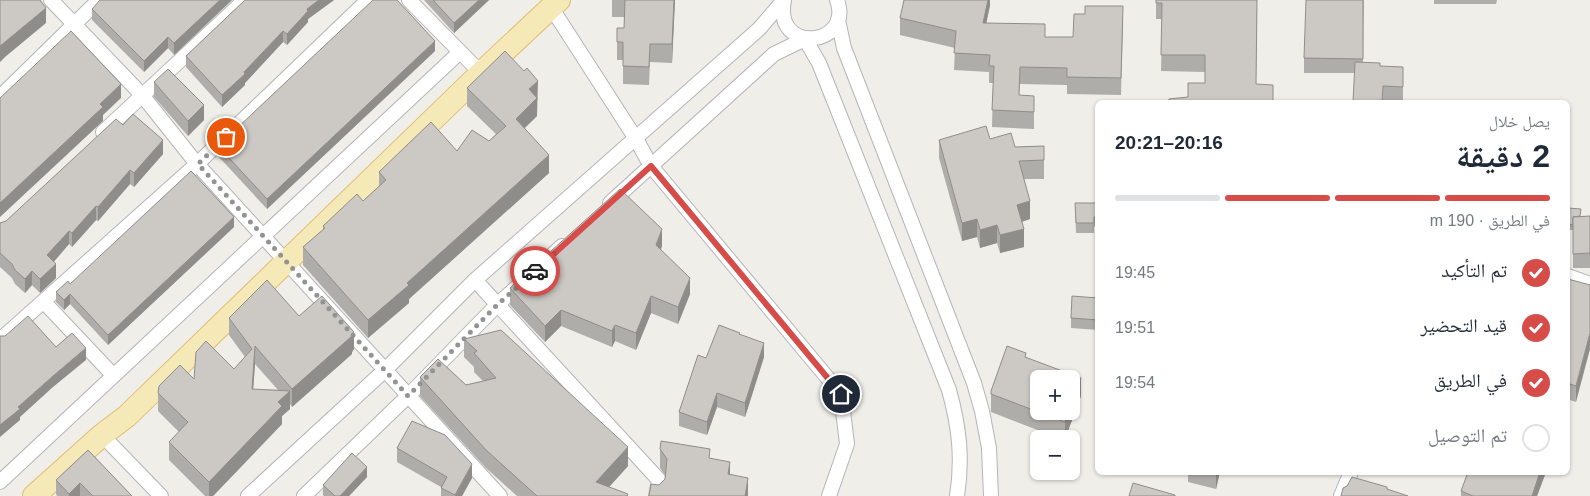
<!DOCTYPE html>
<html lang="ar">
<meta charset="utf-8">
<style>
:root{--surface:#fff;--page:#f6f6f7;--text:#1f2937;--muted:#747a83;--line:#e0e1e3;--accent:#d64c49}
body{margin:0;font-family:Arial,"Noto Naskh Arabic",sans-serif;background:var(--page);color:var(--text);direction:rtl;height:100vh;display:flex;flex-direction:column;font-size:19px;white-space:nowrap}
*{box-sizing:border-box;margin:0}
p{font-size:16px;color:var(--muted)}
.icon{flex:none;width:28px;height:28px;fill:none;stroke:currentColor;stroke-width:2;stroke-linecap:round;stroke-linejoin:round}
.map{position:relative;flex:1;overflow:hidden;direction:ltr}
.details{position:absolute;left:1095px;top:100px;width:475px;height:375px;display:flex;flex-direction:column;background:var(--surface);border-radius:8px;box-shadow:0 1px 4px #0004;direction:rtl}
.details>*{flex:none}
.buttons{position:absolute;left:1030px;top:370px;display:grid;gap:10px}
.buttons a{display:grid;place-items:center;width:50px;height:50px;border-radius:8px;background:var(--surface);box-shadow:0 1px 4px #0004;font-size:25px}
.pin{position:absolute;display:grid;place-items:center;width:42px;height:42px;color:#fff;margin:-21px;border:2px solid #fff;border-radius:50%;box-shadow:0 1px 5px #0007}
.courier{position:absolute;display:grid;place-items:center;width:50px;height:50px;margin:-25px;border:4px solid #d64c49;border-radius:50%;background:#fff;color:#222;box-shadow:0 1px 6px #0007}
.overview em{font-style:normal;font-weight:800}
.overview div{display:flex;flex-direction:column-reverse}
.overview{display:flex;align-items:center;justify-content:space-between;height:85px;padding:0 20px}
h1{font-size:32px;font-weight:800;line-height:38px}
.bar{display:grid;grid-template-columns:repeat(4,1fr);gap:8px 5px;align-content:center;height:60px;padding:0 20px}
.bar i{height:6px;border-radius:4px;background:var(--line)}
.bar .on{background:var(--accent)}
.bar p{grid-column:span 4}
ol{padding:0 20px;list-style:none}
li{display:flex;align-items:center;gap:15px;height:55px}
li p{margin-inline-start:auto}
li .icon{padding:5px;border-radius:50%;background:var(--accent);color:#fff;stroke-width:4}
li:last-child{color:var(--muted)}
li i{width:28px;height:28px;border:2px solid var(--line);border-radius:50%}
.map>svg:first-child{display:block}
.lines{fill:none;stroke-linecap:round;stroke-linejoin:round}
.street-casing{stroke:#b4b5b9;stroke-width:16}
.primary-casing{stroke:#e2bc70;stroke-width:24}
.street{stroke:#fff;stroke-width:14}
.primary{stroke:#f6e9b8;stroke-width:22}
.wall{fill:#afada9;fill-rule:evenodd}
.shaded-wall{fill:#8f8d8a}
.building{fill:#ccc9c5;stroke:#8f8d8a}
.done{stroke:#929494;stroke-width:5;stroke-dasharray:0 9}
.route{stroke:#d64c49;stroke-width:6}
</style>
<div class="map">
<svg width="1590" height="496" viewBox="0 0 1590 496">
<rect width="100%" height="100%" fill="#f0eee9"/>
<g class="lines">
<!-- street casing -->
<g class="street-casing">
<g id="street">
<path d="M51 0 142 95 197 164 500 496"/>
<path d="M409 0 481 73"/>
<path d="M784 0C773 56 854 46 837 0"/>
<path d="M551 7 636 139 651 166 841 394 847 444 829 496"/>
<path d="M838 20 844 48 974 383 982 411 989 448 991 496"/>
<path d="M0 97 99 0"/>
<path d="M103 132 245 0"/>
<path d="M610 203 774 54 805 39 819 63 949 390C959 426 963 458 957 496"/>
<path d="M1568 276 1590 284"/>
<path d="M475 280 659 480 656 496"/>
<path d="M44 302 113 375"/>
<path d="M0 340 197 164 368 0"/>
<path d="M102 435 161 496"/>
<path d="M0 482 460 52"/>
<path d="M248 496 385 370 475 280 759 29 784 0"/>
<path d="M304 496 408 396 497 305 562 246"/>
<path d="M1341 496 1351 472"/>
</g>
</g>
<!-- primary casing -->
<g class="primary-casing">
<path id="primary" d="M34 496 102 435 127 416 481 73 559 0"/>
</g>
<!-- street -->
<use href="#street" class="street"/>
<!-- primary -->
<use href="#primary" class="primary"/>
</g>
<!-- wall -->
<g class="wall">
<path d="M232 0 174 55 168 48 144 72 92 20V9Z"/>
<path d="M245 0H334L308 19V22L287 45 283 42 245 83V85L222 107 186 67V56Z"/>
<path d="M424 0H489L454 33Z"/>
<path d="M612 0H675L672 63 650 62 649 85 623 84V60H617V28H624V17H612Z"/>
<path d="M990 0V5L986 23 1045 37H1073L1123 23 1121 95 1067 94V85L1020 84 1019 95 1034 113V129L992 127 993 83H989V72L954 70 955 48 900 35V18Z"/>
<path d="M1156 0H1257L1256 84 1188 97 1205 83V72L1161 71 1162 19H1156Z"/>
<path d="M1364 0 1363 62 1380 66 1403 82V102L1383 101 1354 73H1304V58Z"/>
<path d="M1434 0H1497L1496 4H1434Z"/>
<path d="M435 51 267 209 218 156V146Z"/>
<path d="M154 82 204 120 188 136 154 97Z"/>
<path d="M467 88 538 98 537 100V116L525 128 549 173 409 299V303L368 338 303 265V247L323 230V226L363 201 379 186V172L489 141 496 134 467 106Z"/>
<path d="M123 125 163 154 134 187 130 184 98 221 96 220 72 247 69 244 54 262 56 278 40 293 32 285 25 293 15 284 12 278 0 267V223L6 221Z"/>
<path d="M990 139 1015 147 1044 146V179H1024L1030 219 1022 222 1024 247 1000 253 997 243 980 248 977 237 962 241 939 158V140Z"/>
<path d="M1075 203H1098V227H1094V233H1076Z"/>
<path d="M1568 208 1581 216H1590V268H1573V230H1568Z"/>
<path d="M234 227 108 345 70 304 64 310 56 302V292L70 284Z"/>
<path d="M662 246 661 249 690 294 678 324 651 313 636 350 615 341 612 347 561 326 545 342 510 305V288L547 262Z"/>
<path d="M1568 279 1590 285 1576 402 1570 400 1568 409Z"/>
<path d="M1098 298V330L1071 328V318Z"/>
<path d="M299 316 354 349 352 352V354L292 407 290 404V409L282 416V424L213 496H205L169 460V442L179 432 158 411V393L194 379 234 369 245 357 229 335V318ZM255 364 278 390 253 389Z"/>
<path d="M740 335 764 357 745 417 717 407 707 435 679 426V412L706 358Z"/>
<path d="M464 339 628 466 609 487 628 496H517L486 468 420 396V377L466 385 483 381 474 372V367L464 357Z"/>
<path d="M1026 357 1081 396 1065 439H1061L991 412V391Z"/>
<path d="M397 448 472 478 462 496H441V487L397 462Z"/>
<path d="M660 449 710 458 730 475 748 496 659 485 665 479V475L660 468Z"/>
<path d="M88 450 132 496H57L56 494V480Z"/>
<path d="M1188 472H1220L1216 489 1188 482Z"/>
<path d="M1546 472 1537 496H1461V491L1471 473Z"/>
<path d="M367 477 349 496H324L323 495V485Z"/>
</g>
<!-- shaded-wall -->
<g class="shaded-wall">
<path d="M220 0H232L174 55V43Z"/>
<path d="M319 0H334L308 19V22L287 45V34L307 9Z"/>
<path d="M479 0H489L454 33V23Z"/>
<path d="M674 0H675L672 63V44Z"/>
<path d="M988 0H990V5L983 40V23Z"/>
<path d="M46 8V23L5 57 0 62V46L5 42Z"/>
<path d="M283 31V42L245 83V85L222 107V95Z"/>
<path d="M168 37V48L144 72V61Z"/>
<path d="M435 41V51L267 209V199Z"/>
<path d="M538 81 537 116 516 136V119L529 89Z"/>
<path d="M121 84V98L103 115V121L0 217V203L100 104Z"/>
<path d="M204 105V120L188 136V121Z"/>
<path d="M163 140V154L134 187V173Z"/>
<path d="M549 155V173L409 299V303L368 338V320L407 283Z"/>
<path d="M130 170V184L98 221V207Z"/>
<path d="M1030 201V219L1017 223V205Z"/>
<path d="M96 206V220L72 247V233Z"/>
<path d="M234 217V227L108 345V335Z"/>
<path d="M977 219V237L962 241V223Z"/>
<path d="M997 225V243L980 248V230Z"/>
<path d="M662 229V246L656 261V245Z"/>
<path d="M1024 229V247L1000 253V235Z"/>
<path d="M69 231V244L47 269V255Z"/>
<path d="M56 264V278L40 293V279Z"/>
<path d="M32 271V285L25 293V279Z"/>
<path d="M690 278V294L678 324V307Z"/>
<path d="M70 294V304L64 310V300Z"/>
<path d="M651 296V313L636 350V333Z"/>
<path d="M561 310V326L545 342V326Z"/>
<path d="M615 325V341L612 347V331Z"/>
<path d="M354 332V349L352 352V354L292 407V389Z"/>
<path d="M1590 333V349L1576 402V386Z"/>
<path d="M764 343V357L745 417V403Z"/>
<path d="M255 346V364L252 407V389Z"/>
<path d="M86 348V360L53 387 20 417V420L0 437V425L18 407 53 376Z"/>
<path d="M1081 378V396L1065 439V422L1069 411H1071V404Z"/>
<path d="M1570 384V400L1568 409V393Z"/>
<path d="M290 391V409L282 416V424L213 496H209V482L278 402Z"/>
<path d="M717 393V407L707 435V422Z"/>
<path d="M628 447V466L601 496 596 482Z"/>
<path d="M730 462V480L728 474Z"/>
<path d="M472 464V478L462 496H455Z"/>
<path d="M367 467V477L349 496H340Z"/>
<path d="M1216 472H1220L1216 489Z"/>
<path d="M1540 472H1546L1537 496H1532Z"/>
<path d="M748 478V496H745Z"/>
<path d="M80 483V496H69V494Z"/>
</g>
<!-- building -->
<g class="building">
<path d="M0 0H40L46 8 5 42 0 46Z"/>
<path d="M100 0H220L174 43 168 37 144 61 92 9Z"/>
<path d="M245 0H319L307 9 308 11 287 34 283 31 244 72 245 74 222 95 186 56Z"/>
<path d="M373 0H397L435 41 267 199 218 146Z"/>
<path d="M433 0H479L454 23Z"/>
<path d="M625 0H674L672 44H650L649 67 623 66V42H617V28H624Z"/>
<path d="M904 0H988L983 23 1045 24V37H1073L1074 14H1085V6H1123L1121 78 1067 77V68L1020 67 1019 95 1034 96V112L992 110 994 66H989L990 55 954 53 956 31 900 18Z"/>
<path d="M1156 0H1257L1256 84 1273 85V102H1169V99L1188 97V83H1205V55H1161L1162 3H1156Z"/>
<path d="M1306 0H1363V59L1304 58Z"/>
<path d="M71 31 121 84 100 104 103 107 0 203V98Z"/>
<path d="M505 51 524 71 527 68 538 81 529 89 537 98 516 119 549 155 407 283 409 285 368 320 303 247 325 228 323 226 357 194 363 201 386 180 379 172 431 122 457 151 472 130 489 141 506 126 467 88Z"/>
<path d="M1355 62 1380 63V66L1403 67V87L1383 86 1382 102H1353Z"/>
<path d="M168 69 204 105 188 121 154 82Z"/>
<path d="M133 114 163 140 134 173 130 170 98 207 96 206 72 233 69 231 47 255 56 264 40 279 32 271 25 279 15 270 12 264 0 253V223L6 221 116 119 123 125Z"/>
<path d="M986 126 990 139 1011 133 1015 147 1044 146V160L1019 161 1030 201 1017 205 1024 229 1000 235 997 225 980 230 977 219 962 223 939 140Z"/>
<path d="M191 171 234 217 108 335 70 294 64 300 56 292 68 281 70 284Z"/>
<path d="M620 189 662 229 656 245 690 278 678 307 651 296 636 333 615 325 612 331 561 310 545 326 510 288 543 258 547 262 551 251Z"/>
<path d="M1075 203H1098V216L1094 217V223H1076Z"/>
<path d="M1568 208 1581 209 1580 216 1573 217V225L1568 224Z"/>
<path d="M1590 216V253L1573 254V217Z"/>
<path d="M1568 279 1590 285V333L1576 386 1570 384 1568 393Z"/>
<path d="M267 280 299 316 322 296 354 332 351 335 352 336 292 389 255 346 252 389 290 391 278 402 282 406 209 482 169 442 188 422 158 393 159 386 180 365 194 379 196 352 206 341 234 369 252 349 229 318Z"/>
<path d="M1072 296 1098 298V320L1071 318Z"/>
<path d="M28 316 56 347 72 333 86 348 53 376 18 407 20 409 0 425V336H5Z"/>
<path d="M719 325 740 333 739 334 764 343 745 403 717 393 707 422 679 412 698 355 706 358Z"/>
<path d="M501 330 628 447 596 482 628 494 627 496H537L486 450 420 377 438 359 466 385 496 378 474 353 477 351 464 339Z"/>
<path d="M1007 346 1026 353 1025 357 1081 378 1071 404V379H1039V411H1069L1065 422 991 394V391Z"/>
<path d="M412 421 445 435 472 464 455 495 441 488 447 477 397 448Z"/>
<path d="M661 441 710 449 709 458 730 462 728 474 748 478 745 496H649L651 484 659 485 665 479 667 459 660 449Z"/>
<path d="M88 450 132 496H93L80 483 69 494 56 480Z"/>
<path d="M352 453 367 467 340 496H335L323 485Z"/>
<path d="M1468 472 1471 473 1540 472 1532 496H1473L1461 491Z"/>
<path d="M1352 477 1387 487V489L1408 496H1341L1343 488 1347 486Z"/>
<path d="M1133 483 1175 495V496H1129Z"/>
</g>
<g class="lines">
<!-- done -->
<path class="done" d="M226 137 198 164 408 396 497 305 535 271"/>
<!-- route -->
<path class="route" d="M535 271 651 166 841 394"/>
</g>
</svg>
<div class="buttons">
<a>+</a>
<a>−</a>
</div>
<div class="pin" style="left:226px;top:137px;background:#ea580c"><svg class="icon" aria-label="bag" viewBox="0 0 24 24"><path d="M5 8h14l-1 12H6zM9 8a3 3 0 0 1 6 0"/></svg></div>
<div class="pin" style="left:841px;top:394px;background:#1f2937"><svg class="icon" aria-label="home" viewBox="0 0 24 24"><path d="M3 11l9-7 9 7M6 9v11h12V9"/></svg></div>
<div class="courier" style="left:535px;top:271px"><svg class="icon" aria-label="car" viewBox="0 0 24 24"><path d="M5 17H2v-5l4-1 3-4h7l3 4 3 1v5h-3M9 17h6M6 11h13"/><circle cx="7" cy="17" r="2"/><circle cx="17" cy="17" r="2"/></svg></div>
<section class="details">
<div class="overview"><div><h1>2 دقيقة</h1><p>يصل خلال</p></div><em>20:16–20:21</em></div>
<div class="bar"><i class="on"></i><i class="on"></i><i class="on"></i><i></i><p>في الطريق · 190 m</p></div>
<ol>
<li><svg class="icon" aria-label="check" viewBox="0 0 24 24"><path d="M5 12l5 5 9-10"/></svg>تم التأكيد<p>19:45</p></li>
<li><svg class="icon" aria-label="check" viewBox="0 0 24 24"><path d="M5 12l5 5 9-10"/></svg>قيد التحضير<p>19:51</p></li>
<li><svg class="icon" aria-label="check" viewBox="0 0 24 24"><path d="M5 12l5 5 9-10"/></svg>في الطريق<p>19:54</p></li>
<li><i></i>تم التوصيل</li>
</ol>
</section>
</div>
